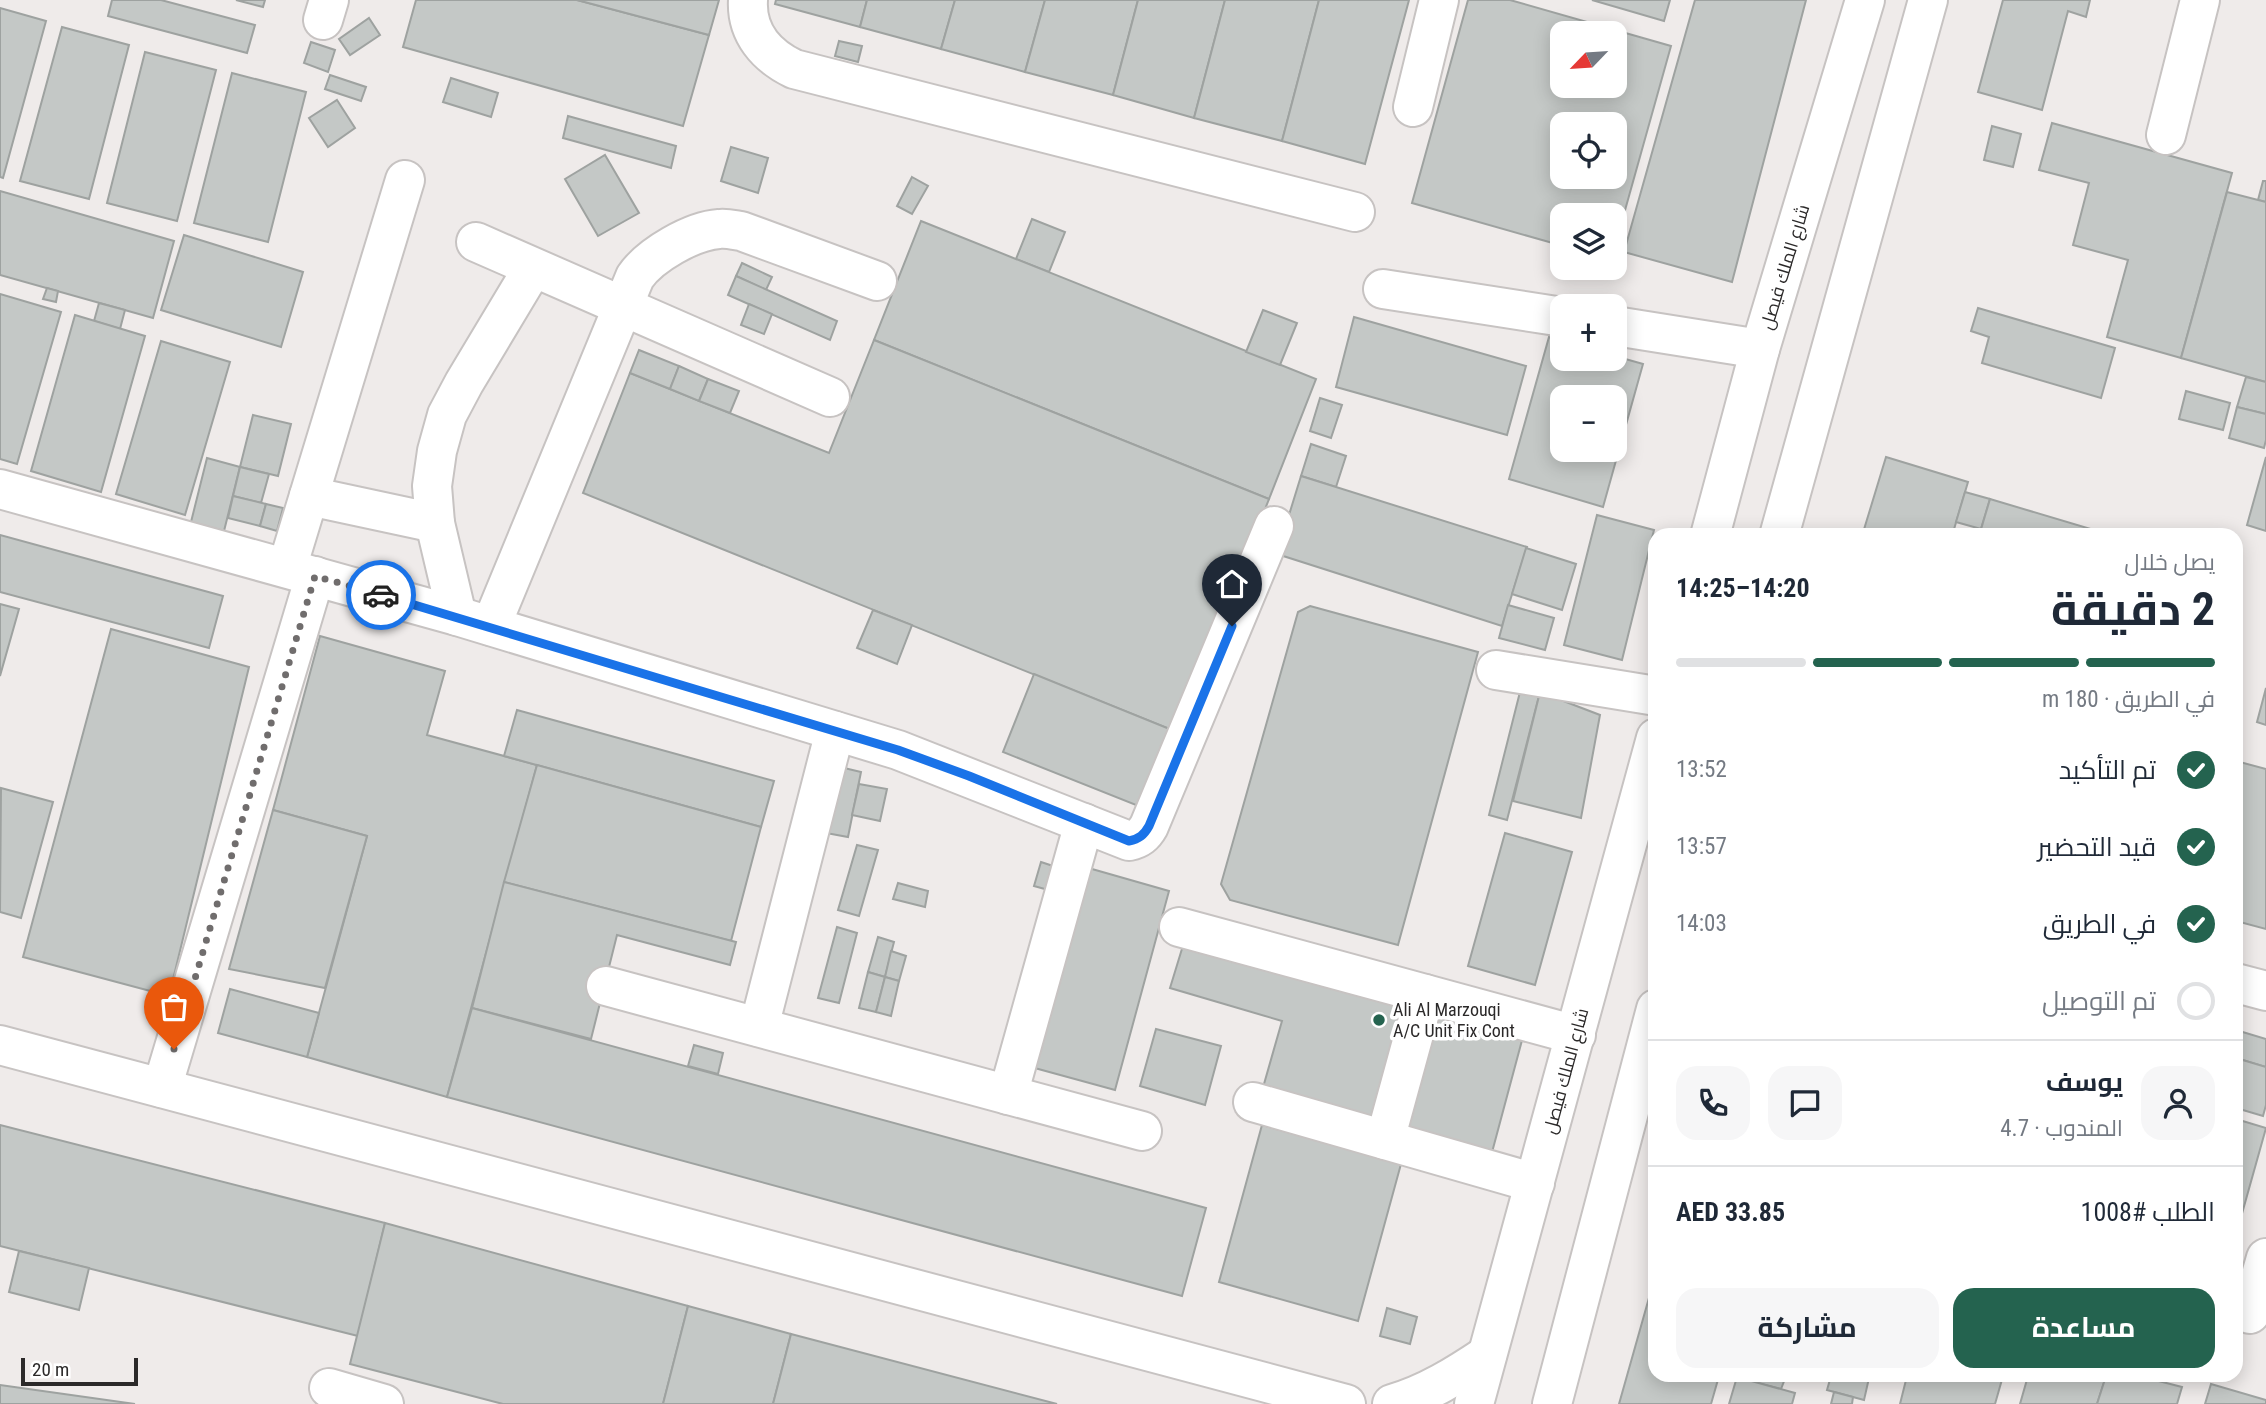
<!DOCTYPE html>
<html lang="ar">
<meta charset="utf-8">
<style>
:root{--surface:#fff;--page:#f6f6f7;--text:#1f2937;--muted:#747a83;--line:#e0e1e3;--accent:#24634f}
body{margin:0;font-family:"Roboto Condensed",Cairo,sans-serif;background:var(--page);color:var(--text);direction:rtl;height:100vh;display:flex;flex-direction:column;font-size:26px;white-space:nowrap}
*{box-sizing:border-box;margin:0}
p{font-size:23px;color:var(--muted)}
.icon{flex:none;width:38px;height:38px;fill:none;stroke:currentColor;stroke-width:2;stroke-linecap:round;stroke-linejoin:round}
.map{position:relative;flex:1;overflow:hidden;direction:ltr}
.sheet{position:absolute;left:1648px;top:528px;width:595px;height:854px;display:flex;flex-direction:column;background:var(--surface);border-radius:21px;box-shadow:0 4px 18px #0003;direction:rtl}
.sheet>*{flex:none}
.needle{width:46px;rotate:245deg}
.buttons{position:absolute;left:1550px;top:21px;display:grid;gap:14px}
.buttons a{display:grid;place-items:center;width:77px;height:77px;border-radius:14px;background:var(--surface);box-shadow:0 4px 18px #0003;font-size:35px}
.scale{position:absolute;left:21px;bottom:18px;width:117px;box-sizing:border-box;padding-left:7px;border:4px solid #2b2929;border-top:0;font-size:19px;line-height:24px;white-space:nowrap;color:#2b2929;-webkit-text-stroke:5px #fff;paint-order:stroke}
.pin{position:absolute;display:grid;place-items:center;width:60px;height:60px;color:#fff;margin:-72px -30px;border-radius:50% 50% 50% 0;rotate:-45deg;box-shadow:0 0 7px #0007}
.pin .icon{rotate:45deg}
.courier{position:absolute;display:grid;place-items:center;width:70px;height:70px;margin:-35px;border:5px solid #1a73e8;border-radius:50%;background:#fff;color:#222;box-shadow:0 2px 9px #0007}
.overview em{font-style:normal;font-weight:700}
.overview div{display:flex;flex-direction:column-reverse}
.overview{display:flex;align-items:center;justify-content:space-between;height:119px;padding:0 28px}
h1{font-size:46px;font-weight:700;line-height:52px}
.bar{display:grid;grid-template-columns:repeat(4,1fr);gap:10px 7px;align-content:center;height:84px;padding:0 28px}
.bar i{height:9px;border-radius:5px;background:var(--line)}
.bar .selected{background:var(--accent)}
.bar p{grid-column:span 4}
.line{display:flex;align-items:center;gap:18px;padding:0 28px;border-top:2px solid var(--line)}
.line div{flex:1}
.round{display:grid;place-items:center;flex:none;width:74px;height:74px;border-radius:21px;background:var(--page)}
ol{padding:0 28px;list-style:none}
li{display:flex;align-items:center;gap:21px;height:77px}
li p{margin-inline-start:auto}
li .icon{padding:7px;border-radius:50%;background:var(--accent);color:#fff;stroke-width:4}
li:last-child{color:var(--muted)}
li i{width:38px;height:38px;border:4px solid var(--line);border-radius:50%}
.primary-button{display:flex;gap:14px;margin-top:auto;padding:14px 28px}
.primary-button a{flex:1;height:80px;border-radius:21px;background:var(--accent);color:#fff;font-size:28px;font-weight:700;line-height:80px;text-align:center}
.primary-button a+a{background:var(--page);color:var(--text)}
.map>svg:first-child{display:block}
.building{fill:#c4c8c6;stroke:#9ea2a0;stroke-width:2;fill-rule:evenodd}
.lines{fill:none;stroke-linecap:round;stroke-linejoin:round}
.minor-casing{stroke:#c7c3c2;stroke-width:42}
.major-casing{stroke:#c7c3c2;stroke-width:42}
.minor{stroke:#fff;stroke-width:38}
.major{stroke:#fff;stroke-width:38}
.done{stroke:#706d6d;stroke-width:7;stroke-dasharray:0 12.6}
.route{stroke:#1a73e8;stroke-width:9}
.poi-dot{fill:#24634f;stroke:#fff;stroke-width:2.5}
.labels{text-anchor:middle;stroke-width:7;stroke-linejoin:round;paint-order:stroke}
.street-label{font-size:18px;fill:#2b2929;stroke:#fff}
.poi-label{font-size:18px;fill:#2b2929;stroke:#fff;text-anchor:start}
</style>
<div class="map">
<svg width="2266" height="1404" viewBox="0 0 2266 1404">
<rect width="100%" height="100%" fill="#efebea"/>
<!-- building -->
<g class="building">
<path d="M112 0H161L255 25 247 53 108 16Z"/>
<path d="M236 0H265L263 7Z"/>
<path d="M416 0H577L709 35 683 126 403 47Z"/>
<path d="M577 0H719L709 35Z"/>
<path d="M776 0H867L860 27 775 4Z"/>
<path d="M867 0H955L941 49 860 27Z"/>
<path d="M955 0H1045L1025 72 941 49Z"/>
<path d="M1045 0H1138L1113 95 1025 72Z"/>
<path d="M1138 0H1225L1194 118 1113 95Z"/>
<path d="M1225 0H1319L1282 141 1194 118Z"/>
<path d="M1319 0H1409L1365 164 1282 141Z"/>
<path d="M1468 0H1510L1671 46 1615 246V215H1563V246L1412 203ZM1563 33H1615V86H1563ZM1563 124H1615V177H1563Z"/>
<path d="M1592 0H1670L1664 21Z"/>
<path d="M1695 0H1806L1732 282 1624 252Z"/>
<path d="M2003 0H2090L2086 17 2068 11 2042 110 1978 92Z"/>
<path d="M0 8 46 21 3 178 0 177Z"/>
<path d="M369 18 380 35 350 55 339 39Z"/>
<path d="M62 27 129 45 89 199 20 181Z"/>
<path d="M839 41 862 46 858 62 835 56Z"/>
<path d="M311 42 335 50 328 72 304 63Z"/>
<path d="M145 52 216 70 177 221 107 203Z"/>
<path d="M232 73 306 92 268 242 194 223Z"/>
<path d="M330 75 366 87 361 101 325 89Z"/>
<path d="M451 78 498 93 491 117 443 102Z"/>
<path d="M337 100 355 128 328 147 309 118Z"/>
<path d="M568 116 676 146 671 168 563 138Z"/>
<path d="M2052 123 2232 173 2181 358 2107 337 2128 260 2073 245 2089 183 2039 170Z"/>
<path d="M1992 126 2021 134 2013 167 1984 160Z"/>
<path d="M731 147 768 158 758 193 721 181Z"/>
<path d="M605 155 639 213 598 236 565 179Z"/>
<path d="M912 177 928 186 912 214 897 206Z"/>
<path d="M2263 181H2266V202L2258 200Z"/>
<path d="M0 191 174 241 153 318 0 275Z"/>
<path d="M2227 192 2266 202V382L2181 358Z"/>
<path d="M1032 219 1065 232 1049 272 1016 259Z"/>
<path d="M921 221 1316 379 1269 499 874 340Z"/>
<path d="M184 235 303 272 281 347 161 310Z"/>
<path d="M742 263 772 277 766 290 736 276Z"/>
<path d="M736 276 837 321 830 340 728 295Z"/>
<path d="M47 288 58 291 56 302 43 299Z"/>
<path d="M0 294 61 312 17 464 0 459Z"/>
<path d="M99 303 125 310 120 329 94 321Z"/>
<path d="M749 304 772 314 764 334 741 325Z"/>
<path d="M1978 308 2115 348 2101 398 1982 363 1989 337 1971 331Z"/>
<path d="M1263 310 1297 323 1280 365 1246 352Z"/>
<path d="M75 315 145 336 101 492 31 471Z"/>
<path d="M1354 317 1526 366 1507 435 1336 387Z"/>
<path d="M1549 337 1563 341V359H1615V356L1643 364 1603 507 1509 479ZM1563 397H1615V450H1563Z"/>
<path d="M874 340 1269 499 1177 732 583 493 630 373 829 453Z"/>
<path d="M161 341 230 362 185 515 116 494Z"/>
<path d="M639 350 679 366 670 389 630 373Z"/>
<path d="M679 366 708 379 699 401 670 389Z"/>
<path d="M2246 377 2266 382V414L2237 407Z"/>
<path d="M708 379 739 391 730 413 699 401Z"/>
<path d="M2186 391 2230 403 2223 430 2179 419Z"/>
<path d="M1320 398 1342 405 1331 438 1310 431Z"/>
<path d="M2237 407 2266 414V440L2264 448 2229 438Z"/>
<path d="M253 415 291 424 278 476 240 467Z"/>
<path d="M1311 444 1346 456 1336 487 1301 476Z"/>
<path d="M1886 457 1968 482 1952 536H1862Z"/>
<path d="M2266 457V531L2247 525Z"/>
<path d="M207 458 240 467 224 531 191 522Z"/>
<path d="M240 467 269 474 261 503 233 496Z"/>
<path d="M1301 476 1527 547 1502 626 1277 554Z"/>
<path d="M1965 492 1990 499 1981 529 1956 522Z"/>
<path d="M233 496 266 504 260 526 228 518Z"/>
<path d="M1990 499 2114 536H1979Z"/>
<path d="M266 504 283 508 277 531 260 526Z"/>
<path d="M1597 515 1654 530 1622 660 1564 645Z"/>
<path d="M0 535 223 596 209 648 0 592Z"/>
<path d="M1526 548 1576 564 1562 610 1512 594Z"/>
<path d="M0 604 19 609 0 676Z"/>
<path d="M1508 605 1554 618 1545 650 1499 638Z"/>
<path d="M1310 606 1478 652 1398 945 1230 900 1221 884 1298 612Z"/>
<path d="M873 610 912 625 897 664 857 648Z"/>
<path d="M111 629 249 667 169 996 23 957Z"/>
<path d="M320 636 445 671 427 735 537 765 447 1097 307 1057 367 836 273 810Z"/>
<path d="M1034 674 1177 732 1146 809 1003 752Z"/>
<path d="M1521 688 1540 692 1507 820 1489 815Z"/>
<path d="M2266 688V725L2257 722Z"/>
<path d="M1540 692 1600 715 1581 818 1513 801Z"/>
<path d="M517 710 774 781 761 827 504 756Z"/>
<path d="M2236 761 2266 769V929L2236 921Z"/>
<path d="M537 765 761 827 731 941 504 882Z"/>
<path d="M840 767 861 772 848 837 826 833Z"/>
<path d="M859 784 887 789 880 821 852 815Z"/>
<path d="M1 788 53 802 21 918 0 912Z"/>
<path d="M273 810 367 836 325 988 229 969Z"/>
<path d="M1505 833 1572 852 1535 985 1468 966Z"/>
<path d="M857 845 878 850 859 916 838 910Z"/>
<path d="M1041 862 1059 868 1052 891 1034 886Z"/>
<path d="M1085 867 1169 891 1115 1090 1031 1067Z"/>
<path d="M504 882 736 942 730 965 617 935 591 1039 472 1008Z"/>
<path d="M898 883 928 891 925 907 893 899Z"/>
<path d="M837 927 857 933 839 1003 818 998Z"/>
<path d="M878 937 894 942 885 977 868 972Z"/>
<path d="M1185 939 1413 1006 1376 1133 1260 1098 1282 1021 1170 988Z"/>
<path d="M891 951 906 956 899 981 885 977Z"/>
<path d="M868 972 885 977 876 1012 859 1008Z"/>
<path d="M885 977 899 981 891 1016 876 1012Z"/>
<path d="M230 989 319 1013 307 1057 218 1033Z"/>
<path d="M1428 1003 1525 1029 1491 1156 1394 1130Z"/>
<path d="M472 1008 1206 1208 1182 1296 447 1097Z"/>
<path d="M1156 1029 1221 1046 1205 1105 1140 1086Z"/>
<path d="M2236 1030 2266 1039V1067L2236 1058Z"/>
<path d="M694 1045 723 1053 718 1074 688 1066Z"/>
<path d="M2236 1058 2266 1067V1105L2263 1116 2236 1108Z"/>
<path d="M2236 1119 2266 1128 2236 1235Z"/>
<path d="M0 1125 385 1223 358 1336 0 1246Z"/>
<path d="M1262 1125 1401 1164 1358 1321 1219 1282Z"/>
<path d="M385 1223 688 1306 663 1404H503L350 1364Z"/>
<path d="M19 1251 89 1268 79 1310 9 1292Z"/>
<path d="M1656 1273V1376H1719L1711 1404H1619Z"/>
<path d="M688 1306 791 1334 773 1404H663Z"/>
<path d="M1387 1308 1417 1317 1410 1344 1380 1336Z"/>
<path d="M791 1334 1057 1404H773Z"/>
<path d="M1742 1376H1786L1781 1389 1741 1379Z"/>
<path d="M1831 1376H1860L1869 1378 1864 1400 1827 1390Z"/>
<path d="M1907 1376H2003L1995 1404H1900Z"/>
<path d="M2028 1376H2106L2097 1404H2020Z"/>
<path d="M2106 1376H2139L2182 1387 2177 1404H2097Z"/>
<path d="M1737 1377 1795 1393 1792 1404H1729Z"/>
<path d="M2211 1384 2266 1400V1404H2205Z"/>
<path d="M0 1385 135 1404H0Z"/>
<path d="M1834 1392 1853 1397 1852 1404H1831Z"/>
</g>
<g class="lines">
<!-- minor casing -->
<g class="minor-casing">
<g id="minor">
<path d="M748 0C746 33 767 56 794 69L1355 212"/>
<path d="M323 20 329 0"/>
<path d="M1413 107 1439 0"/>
<path d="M2166 135 2200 0"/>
<path d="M476 242 830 397"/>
<path d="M1383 289 1563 317"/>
<path d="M1615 326 1760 349"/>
<path d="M0 489 457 616 898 750 1129 841C1139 839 1144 835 1149 826L1274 526"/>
<path d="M309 496 435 523"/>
<path d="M287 568 405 180"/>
<path d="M457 616 435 523 432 486 437 451 447 415 464 383 533 268"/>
<path d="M491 626 635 277C650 255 692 231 719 229 726 228 734 230 741 231L877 281"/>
<path d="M1496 670 1656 696"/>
<path d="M1179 927 1576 1035"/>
<path d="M2236 983 2266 991"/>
<path d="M606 986 1142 1131"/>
<path d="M759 1027 835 731"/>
<path d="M0 1045 1346 1404"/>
<path d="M162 1088 315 576"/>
<path d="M1008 1095 1084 823"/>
<path d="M1253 1102 1535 1183"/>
<path d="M1385 1140 1425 994"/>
<path d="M2250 1314 2266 1258"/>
<path d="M329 1388 384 1404"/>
<path d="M1392 1404C1427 1394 1457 1375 1487 1355"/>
</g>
</g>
<!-- major casing -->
<g class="major-casing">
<g id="major">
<path d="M1710 536 1760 349 1865 0"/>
<path d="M1779 536 1928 0"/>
<path d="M1474 1404 1656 738"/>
<path d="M1552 1404 1656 1009"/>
</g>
</g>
<!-- minor -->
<use href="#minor" class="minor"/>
<!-- major -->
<use href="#major" class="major"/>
</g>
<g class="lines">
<!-- done -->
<path class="done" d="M174 1049 315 576 381 595"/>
<!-- route -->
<path class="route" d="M381 595 898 750 969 776 1129 841C1139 839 1144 835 1149 826L1232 626"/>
</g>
<!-- markers -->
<circle class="poi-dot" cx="1379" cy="1020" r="7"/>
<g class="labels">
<!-- street labels -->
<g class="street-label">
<text transform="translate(1785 267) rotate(-73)" y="6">شارع الملك فيصل</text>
<text transform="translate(1566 1071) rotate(-75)" y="6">شارع الملك فيصل</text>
</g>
<!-- poi labels -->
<g class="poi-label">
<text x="1393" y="1016">Ali Al Marzouqi<tspan x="1393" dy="21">A/C Unit Fix Cont</tspan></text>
</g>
</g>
</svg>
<div class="buttons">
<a><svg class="needle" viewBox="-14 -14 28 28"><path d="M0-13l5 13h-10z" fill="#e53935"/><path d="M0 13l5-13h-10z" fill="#747a83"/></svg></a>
<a><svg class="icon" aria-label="locate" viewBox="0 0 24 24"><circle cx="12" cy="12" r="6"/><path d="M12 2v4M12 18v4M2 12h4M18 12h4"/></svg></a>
<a><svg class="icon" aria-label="layers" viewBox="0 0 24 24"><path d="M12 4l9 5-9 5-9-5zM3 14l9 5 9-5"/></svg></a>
<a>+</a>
<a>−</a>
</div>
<div class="scale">20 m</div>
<div class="pin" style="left:174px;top:1049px;background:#ea580c"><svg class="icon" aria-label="bag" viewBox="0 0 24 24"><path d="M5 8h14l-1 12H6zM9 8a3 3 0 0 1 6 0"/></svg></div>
<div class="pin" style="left:1232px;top:626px;background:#1f2937"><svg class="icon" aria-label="home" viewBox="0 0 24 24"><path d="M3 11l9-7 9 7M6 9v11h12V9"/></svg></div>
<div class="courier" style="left:381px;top:595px"><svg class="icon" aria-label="car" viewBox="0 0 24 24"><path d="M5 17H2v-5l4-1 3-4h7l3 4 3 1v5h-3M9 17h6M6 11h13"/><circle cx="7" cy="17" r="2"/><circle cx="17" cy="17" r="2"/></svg></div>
<section class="sheet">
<div class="overview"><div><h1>2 دقيقة</h1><p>يصل خلال</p></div><em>14:20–14:25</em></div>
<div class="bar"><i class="selected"></i><i class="selected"></i><i class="selected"></i><i></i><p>في الطريق · 180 m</p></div>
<ol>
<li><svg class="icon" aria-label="check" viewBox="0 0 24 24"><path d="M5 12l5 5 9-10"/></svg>تم التأكيد<p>13:52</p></li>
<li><svg class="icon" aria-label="check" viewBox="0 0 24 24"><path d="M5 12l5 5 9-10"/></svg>قيد التحضير<p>13:57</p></li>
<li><svg class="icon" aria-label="check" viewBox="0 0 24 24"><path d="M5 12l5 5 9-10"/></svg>في الطريق<p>14:03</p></li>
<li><i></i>تم التوصيل</li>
</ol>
<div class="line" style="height:126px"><a class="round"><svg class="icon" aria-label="person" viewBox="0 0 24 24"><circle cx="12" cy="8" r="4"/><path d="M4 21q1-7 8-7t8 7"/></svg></a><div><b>يوسف</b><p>المندوب · 4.7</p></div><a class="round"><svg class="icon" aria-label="chat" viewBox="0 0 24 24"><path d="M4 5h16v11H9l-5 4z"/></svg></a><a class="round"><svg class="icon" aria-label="phone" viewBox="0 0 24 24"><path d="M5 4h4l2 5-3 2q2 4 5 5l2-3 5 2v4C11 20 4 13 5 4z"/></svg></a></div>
<div class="line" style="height:91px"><div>الطلب #1008</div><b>AED 33.85</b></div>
<div class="primary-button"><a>مساعدة</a><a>مشاركة</a></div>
</section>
</div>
